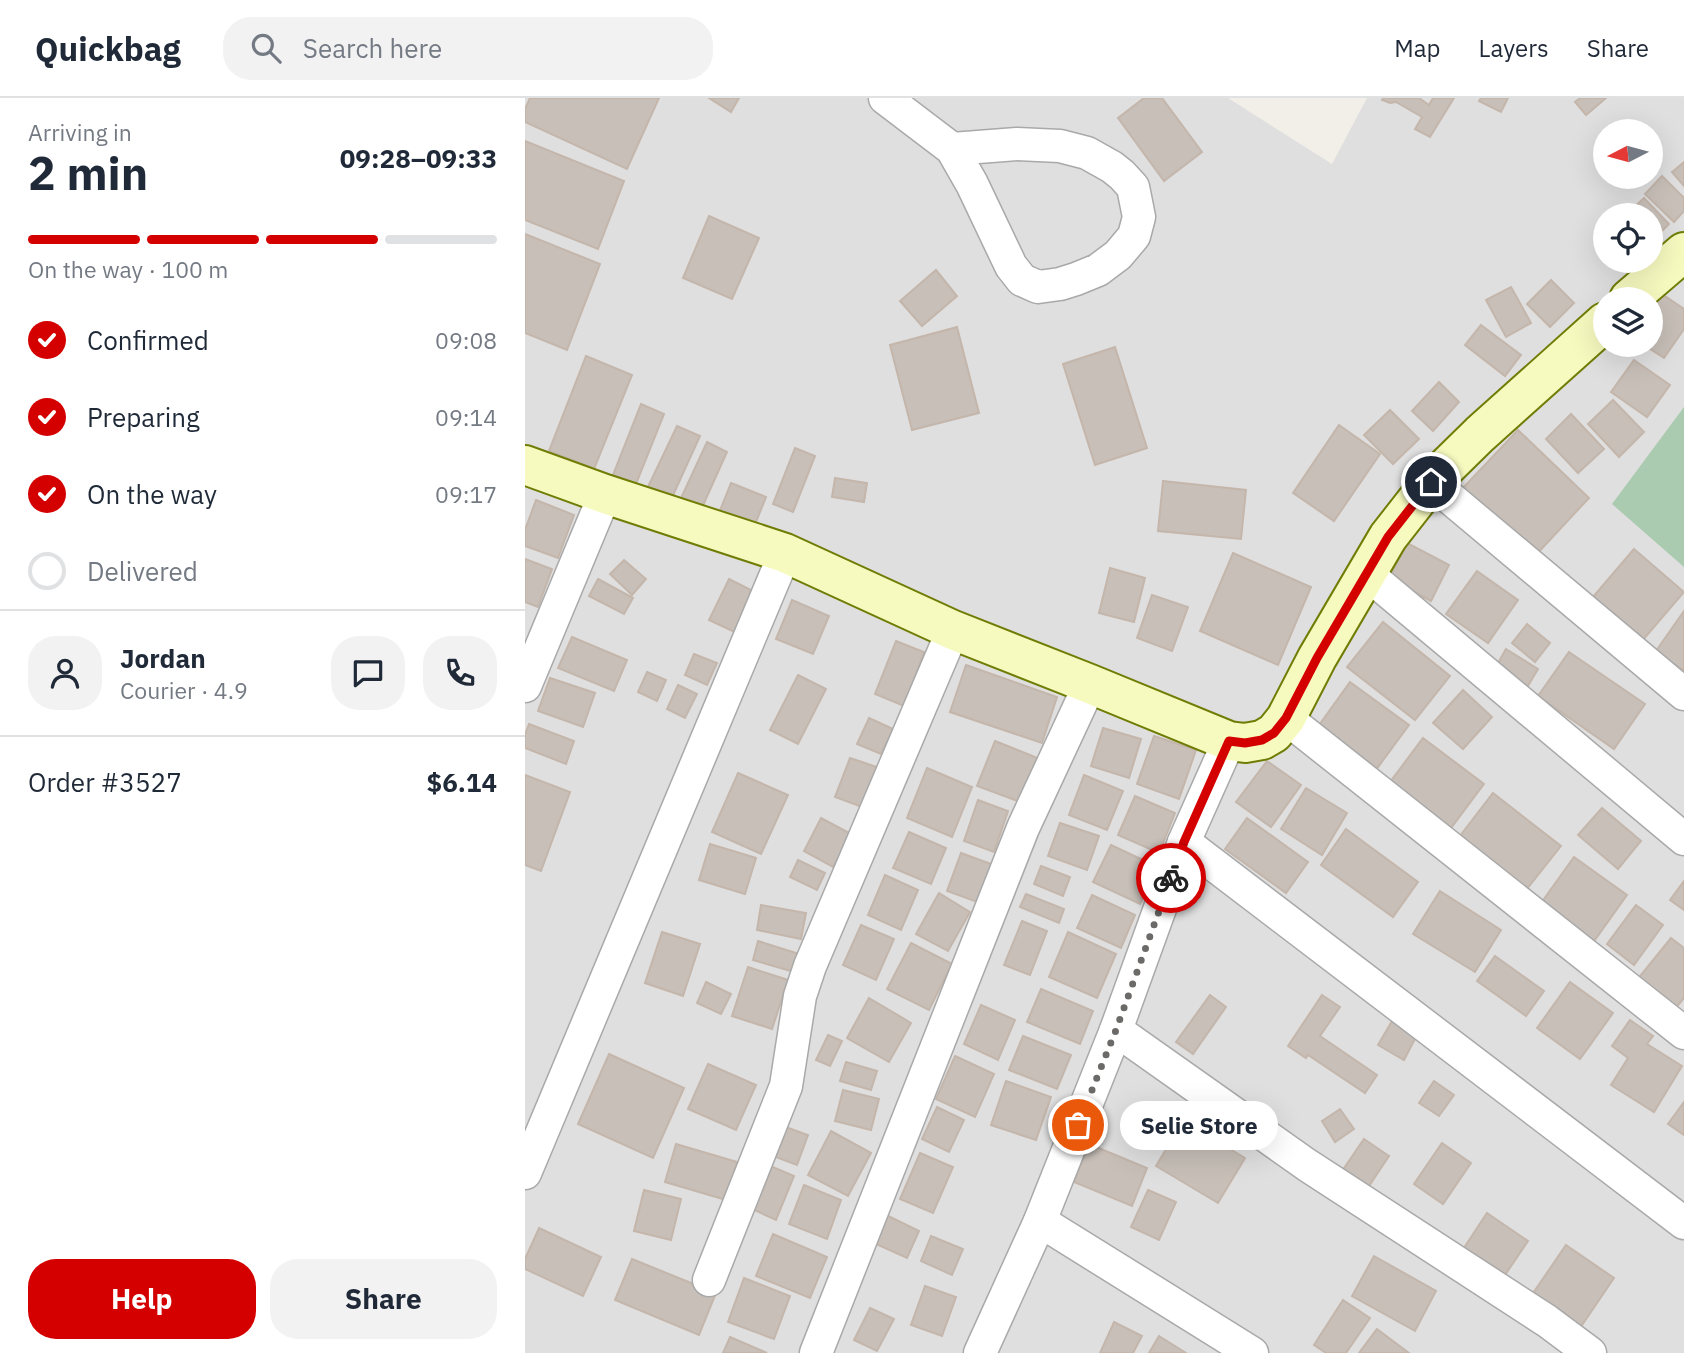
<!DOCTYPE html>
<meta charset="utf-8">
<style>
:root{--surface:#fff;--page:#f2f2f3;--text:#1f2937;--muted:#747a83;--line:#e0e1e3;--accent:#d40000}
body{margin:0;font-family:"IBM Plex Sans",sans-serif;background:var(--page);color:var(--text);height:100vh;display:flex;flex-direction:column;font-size:26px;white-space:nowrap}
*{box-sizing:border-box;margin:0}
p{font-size:23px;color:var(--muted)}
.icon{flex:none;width:38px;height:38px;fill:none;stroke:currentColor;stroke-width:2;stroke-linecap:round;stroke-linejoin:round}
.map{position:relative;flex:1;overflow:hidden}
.drawer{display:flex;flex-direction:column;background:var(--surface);width:525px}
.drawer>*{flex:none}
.needle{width:46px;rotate:264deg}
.fabs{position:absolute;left:1068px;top:21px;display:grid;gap:14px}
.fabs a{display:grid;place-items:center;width:70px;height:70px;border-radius:50%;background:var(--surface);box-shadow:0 7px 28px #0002;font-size:35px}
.pin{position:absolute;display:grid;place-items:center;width:60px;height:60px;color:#fff;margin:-30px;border:4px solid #fff;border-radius:50%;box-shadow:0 2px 7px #0007}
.courier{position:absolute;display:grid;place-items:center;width:70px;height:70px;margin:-35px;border:5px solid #d40000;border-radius:50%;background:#fff;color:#222;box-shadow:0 2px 9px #0007}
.bubble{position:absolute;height:49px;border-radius:24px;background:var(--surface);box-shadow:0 7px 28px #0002;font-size:23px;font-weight:700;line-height:49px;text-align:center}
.headline em{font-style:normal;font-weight:700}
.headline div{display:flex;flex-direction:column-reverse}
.headline{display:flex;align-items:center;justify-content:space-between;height:119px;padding:0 28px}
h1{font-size:46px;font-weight:700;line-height:52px}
.bar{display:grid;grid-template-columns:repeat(4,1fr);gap:10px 7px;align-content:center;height:84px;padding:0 28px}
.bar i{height:9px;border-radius:5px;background:var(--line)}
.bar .selected{background:var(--accent)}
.bar p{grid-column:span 4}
.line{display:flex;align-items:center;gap:18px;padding:0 28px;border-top:2px solid var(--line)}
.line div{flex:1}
.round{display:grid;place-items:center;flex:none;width:74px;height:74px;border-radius:28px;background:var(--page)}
ol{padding:0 28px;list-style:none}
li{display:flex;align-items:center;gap:21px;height:77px}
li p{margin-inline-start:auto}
li .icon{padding:7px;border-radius:50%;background:var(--accent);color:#fff;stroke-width:4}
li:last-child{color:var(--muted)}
li i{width:38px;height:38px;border:4px solid var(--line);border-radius:50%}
.primary-button{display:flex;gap:14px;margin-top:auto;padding:14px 28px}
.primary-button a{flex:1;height:80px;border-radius:28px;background:var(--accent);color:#fff;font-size:28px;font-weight:700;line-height:80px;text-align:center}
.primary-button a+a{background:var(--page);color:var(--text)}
header{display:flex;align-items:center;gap:42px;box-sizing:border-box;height:98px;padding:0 35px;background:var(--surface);border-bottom:2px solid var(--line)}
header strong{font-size:33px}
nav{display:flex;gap:38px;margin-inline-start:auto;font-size:24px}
.search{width:490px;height:63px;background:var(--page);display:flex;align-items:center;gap:18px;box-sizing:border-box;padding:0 24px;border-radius:28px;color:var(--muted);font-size:26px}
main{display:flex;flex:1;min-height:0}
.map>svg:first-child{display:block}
.residential{fill:#e0dfdf;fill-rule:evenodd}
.cemetery{fill:#aacbaf}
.building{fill:#c7bfb8;stroke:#c4b6ab;stroke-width:2}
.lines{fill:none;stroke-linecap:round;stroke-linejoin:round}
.street-casing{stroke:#a9a9a9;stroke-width:35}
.secondary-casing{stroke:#707d05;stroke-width:42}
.street{stroke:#fff;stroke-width:32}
.secondary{stroke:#f7fabf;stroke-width:38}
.done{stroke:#6b6a68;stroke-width:7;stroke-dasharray:0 12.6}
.route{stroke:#d40000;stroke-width:9}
</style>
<header>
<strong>Quickbag</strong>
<div class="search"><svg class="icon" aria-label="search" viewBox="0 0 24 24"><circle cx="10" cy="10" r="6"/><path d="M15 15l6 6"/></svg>Search here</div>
<nav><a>Map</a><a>Layers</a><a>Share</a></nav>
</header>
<main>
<section class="drawer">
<div class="headline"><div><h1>2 min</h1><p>Arriving in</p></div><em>09:28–09:33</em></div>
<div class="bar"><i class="selected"></i><i class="selected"></i><i class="selected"></i><i></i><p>On the way · 100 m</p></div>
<ol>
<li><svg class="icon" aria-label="check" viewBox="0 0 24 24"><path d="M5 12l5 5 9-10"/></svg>Confirmed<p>09:08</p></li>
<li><svg class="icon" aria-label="check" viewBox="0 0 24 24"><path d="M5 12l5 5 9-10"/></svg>Preparing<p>09:14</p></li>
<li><svg class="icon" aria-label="check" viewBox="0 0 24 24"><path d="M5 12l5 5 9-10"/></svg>On the way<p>09:17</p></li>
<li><i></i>Delivered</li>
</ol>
<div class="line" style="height:126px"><a class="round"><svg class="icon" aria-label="person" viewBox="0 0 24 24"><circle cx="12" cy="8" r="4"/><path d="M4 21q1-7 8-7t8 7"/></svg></a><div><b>Jordan</b><p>Courier · 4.9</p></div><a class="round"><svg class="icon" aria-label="chat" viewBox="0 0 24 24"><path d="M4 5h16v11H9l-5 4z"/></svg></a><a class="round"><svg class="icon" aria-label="phone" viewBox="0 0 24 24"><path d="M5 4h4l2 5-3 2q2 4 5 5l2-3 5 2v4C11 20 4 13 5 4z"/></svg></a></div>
<div class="line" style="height:91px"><div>Order #3527</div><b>$6.14</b></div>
<div class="primary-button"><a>Help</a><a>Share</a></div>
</section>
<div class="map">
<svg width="1159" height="1255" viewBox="0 0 1159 1255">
<rect width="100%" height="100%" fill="#f2efe9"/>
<!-- residential -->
<path class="residential" d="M0 0H703L807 66 842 0H1159V1255H0ZM1080 33H1125V79H1080ZM1080 117H1125V163H1080ZM1080 201H1125V247H1080Z"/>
<!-- cemetery -->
<path class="cemetery" d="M1159 309V469L1087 406Z"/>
<!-- building -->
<g class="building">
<path d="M5 0H134L102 71 0 24V11Z"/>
<path d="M184 0H214L206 14Z"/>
<path d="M619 0H637L677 54 639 83 593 20Z"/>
<path d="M858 0H894L904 7 908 0H929L905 39 890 31 897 19 871 4 865 5 857 2Z"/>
<path d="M956 0H983L976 14 954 3Z"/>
<path d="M1055 0H1081L1061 17 1050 4Z"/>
<path d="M0 43 99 83 73 151 0 122Z"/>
<path d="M1159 64V88L1147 74Z"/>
<path d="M1137 78 1159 100V113L1149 124 1120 96Z"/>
<path d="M1119 100 1144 126 1128 142 1125 139V117H1104L1102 116Z"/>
<path d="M184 118 234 140 207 201 158 180Z"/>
<path d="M0 136 75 166 42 252 0 235Z"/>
<path d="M411 172 432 198 397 228 375 203Z"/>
<path d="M1026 182 1049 205 1025 229 1002 206Z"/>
<path d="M986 189 1006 225 981 239 961 202Z"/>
<path d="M1134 194 1159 211V231L1139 260 1119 247H1125V206Z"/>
<path d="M956 227 996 257 980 278 940 247Z"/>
<path d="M432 229 454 315 387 332 365 247Z"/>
<path d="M590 249 622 350 570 367 538 266Z"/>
<path d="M61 258 107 277 69 371 24 353Z"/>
<path d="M1109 262 1145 287 1122 319 1086 294Z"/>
<path d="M914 284 934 304 908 333 887 313Z"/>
<path d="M1088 302 1119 334 1094 359 1063 326Z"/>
<path d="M116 306 139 316 111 386 88 377Z"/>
<path d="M865 312 894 341 868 366 839 337Z"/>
<path d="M1046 316 1079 351 1053 375 1021 341Z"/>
<path d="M814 327 855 356 809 423 768 395Z"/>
<path d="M152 328 175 338 145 404 121 393Z"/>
<path d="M993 332 1064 400 1008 460 936 392Z"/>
<path d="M182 344 202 354 171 423 150 413Z"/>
<path d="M270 350 290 358 268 414 248 406Z"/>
<path d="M310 380 342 385 339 404 307 399Z"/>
<path d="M638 383 721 392 716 441 633 433Z"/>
<path d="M206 385 241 399 227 434 192 420Z"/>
<path d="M11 402 49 417 33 460 0 448V432Z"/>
<path d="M882 445 924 467 906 503 864 480Z"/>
<path d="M1109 451 1159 494 1117 543 1068 499Z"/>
<path d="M708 455 786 489 753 567 675 533Z"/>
<path d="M0 461 27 471 13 509 0 504Z"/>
<path d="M99 462 121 481 107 497 85 476Z"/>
<path d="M585 470 620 480 609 524 574 515Z"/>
<path d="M952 473 993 502 963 545 921 516Z"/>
<path d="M73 481 108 500 99 516 64 498Z"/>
<path d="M204 481 238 498 218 538 184 522Z"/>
<path d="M627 497 663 509 647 553 612 540Z"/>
<path d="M267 502 304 518 288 556 251 541Z"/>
<path d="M1159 513V573L1131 553Z"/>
<path d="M858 524 925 578 890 622 822 569Z"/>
<path d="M1002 526 1025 545 1010 564 987 545Z"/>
<path d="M47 539 102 562 89 593 33 570Z"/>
<path d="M371 543 399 554 379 608 350 596Z"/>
<path d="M981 551 1013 571 1000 593 968 574Z"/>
<path d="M1044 554 1120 606 1089 651 1013 598Z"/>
<path d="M169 556 192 565 182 587 160 577Z"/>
<path d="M441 567 532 599 517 645 425 614Z"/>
<path d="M122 574 141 582 132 603 113 594Z"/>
<path d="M273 577 301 591 273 646 245 632Z"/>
<path d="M25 580 70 595 58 629 13 613Z"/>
<path d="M825 584 884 627 845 680 787 637Z"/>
<path d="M153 587 172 596 160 620 142 611Z"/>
<path d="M938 592 967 619 938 651 908 625Z"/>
<path d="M344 620 368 631 356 656 332 646Z"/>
<path d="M4 626 49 643 41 666 0 650V637Z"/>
<path d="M578 630 616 641 604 680 566 668Z"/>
<path d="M629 638 671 652 654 701 612 686Z"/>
<path d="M898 640 959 686 920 738 859 692Z"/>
<path d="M470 643 515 661 498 705 452 688Z"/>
<path d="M325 660 352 669 337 709 310 699Z"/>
<path d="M742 663 776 687 746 729 711 704Z"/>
<path d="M402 670 447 689 427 739 382 720Z"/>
<path d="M213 675 263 697 236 756 187 734Z"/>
<path d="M0 677 45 694 16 773 0 767Z"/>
<path d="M559 677 598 693 582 732 544 717Z"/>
<path d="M781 690 822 715 797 757 756 731Z"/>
<path d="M968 695 1036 748 998 796 931 743Z"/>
<path d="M610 698 650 715 634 755 593 737Z"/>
<path d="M453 702 483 713 469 754 439 743Z"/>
<path d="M1077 710 1116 743 1093 771 1053 737Z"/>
<path d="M296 720 326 736 308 769 279 753Z"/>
<path d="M722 720 783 764 761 795 700 751Z"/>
<path d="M535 725 574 738 562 772 523 758Z"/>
<path d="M821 731 893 784 868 819 796 767Z"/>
<path d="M384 734 421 750 406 786 368 770Z"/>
<path d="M185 746 231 760 220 796 174 782Z"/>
<path d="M586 747 633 769 615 806 568 784Z"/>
<path d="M436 755 469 767 455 805 422 793Z"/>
<path d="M1049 759 1102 797 1067 846 1014 808Z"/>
<path d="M273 762 300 775 292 792 265 779Z"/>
<path d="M516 768 545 779 538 798 509 786Z"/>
<path d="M360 777 393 792 376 832 343 817Z"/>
<path d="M1159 783V812L1145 802Z"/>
<path d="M915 793 976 832 950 874 888 836Z"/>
<path d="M414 795 445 814 423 853 391 836Z"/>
<path d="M501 796 539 811 534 825 495 809Z"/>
<path d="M567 797 610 817 596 850 552 830Z"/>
<path d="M236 807 281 815 276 841 232 832Z"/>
<path d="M1111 807 1138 827 1109 867 1082 846Z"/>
<path d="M497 823 522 833 505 877 479 867Z"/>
<path d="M336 827 369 841 351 882 318 867Z"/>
<path d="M137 834 175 846 158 898 120 885Z"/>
<path d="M543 834 591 856 572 900 524 879Z"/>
<path d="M1146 840 1159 850V900L1148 913 1111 883Z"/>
<path d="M233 843 274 856 269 874 228 862Z"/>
<path d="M386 845 427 866 404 912 362 891Z"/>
<path d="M970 858 1019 893 1001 918 952 883Z"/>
<path d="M223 869 263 882 247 931 207 918Z"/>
<path d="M181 884 206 896 196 916 172 905Z"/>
<path d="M1045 884 1088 915 1055 961 1012 930Z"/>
<path d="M516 891 568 913 555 946 502 924Z"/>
<path d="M685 897 701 909 668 956 651 944Z"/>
<path d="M797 897 815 909 795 938 852 977 840 995 783 957 781 960 763 948Z"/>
<path d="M344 900 386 925 364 964 322 940Z"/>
<path d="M456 907 490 922 473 962 439 946Z"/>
<path d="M1105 922 1128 938 1122 946 1157 968 1129 1014 1086 987 1103 960 1087 948Z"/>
<path d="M867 923 892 937 879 962 853 947Z"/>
<path d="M303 937 317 943 305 968 291 962Z"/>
<path d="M498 938 546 957 532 991 484 972Z"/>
<path d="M84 956 159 990 128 1060 53 1026Z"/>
<path d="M430 958 469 976 450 1019 411 1001Z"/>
<path d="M321 964 352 973 346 992 315 983Z"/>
<path d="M183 966 231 987 211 1032 163 1011Z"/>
<path d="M481 983 526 999 511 1042 466 1027Z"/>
<path d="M909 983 929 997 914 1018 894 1005Z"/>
<path d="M318 992 354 1001 346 1032 310 1023Z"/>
<path d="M1159 1004V1037L1143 1026Z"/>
<path d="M412 1009 439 1022 424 1054 397 1041Z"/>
<path d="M815 1011 829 1031 810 1044 797 1023Z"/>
<path d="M658 1023 720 1060 693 1105 631 1068Z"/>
<path d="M258 1028 283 1037 272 1067 248 1058Z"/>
<path d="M306 1033 346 1055 323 1098 283 1077Z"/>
<path d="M839 1041 864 1058 840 1094 815 1076Z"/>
<path d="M917 1045 946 1065 918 1106 889 1086Z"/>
<path d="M151 1046 212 1064 201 1102 140 1084Z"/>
<path d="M564 1046 622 1070 607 1108 549 1084Z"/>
<path d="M395 1055 428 1069 408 1115 375 1101Z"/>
<path d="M243 1067 269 1078 251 1122 225 1110Z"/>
<path d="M279 1087 316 1102 302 1141 264 1126Z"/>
<path d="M119 1092 156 1101 146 1142 109 1133Z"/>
<path d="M623 1092 651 1104 634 1142 606 1129Z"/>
<path d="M353 1113 394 1133 382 1160 340 1141Z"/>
<path d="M962 1115 1003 1143 974 1186 933 1159Z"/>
<path d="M14 1130 76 1159 58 1198 0 1171V1161Z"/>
<path d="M248 1136 302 1159 285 1200 231 1178Z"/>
<path d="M406 1138 438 1151 427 1177 396 1163Z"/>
<path d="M1041 1147 1089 1180 1051 1236 1002 1204Z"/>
<path d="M849 1158 911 1193 890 1233 827 1198Z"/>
<path d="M107 1161 191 1195 174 1237 90 1202Z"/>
<path d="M219 1180 265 1198 249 1241 203 1224Z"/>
<path d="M400 1188 431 1199 417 1238 386 1227Z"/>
<path d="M818 1202 845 1220 821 1255H801L789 1247Z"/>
<path d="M345 1210 369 1221 352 1253 329 1242Z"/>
<path d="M589 1224 617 1238 608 1255H575Z"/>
<path d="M852 1231 884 1255H834Z"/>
<path d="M634 1238 661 1255H624Z"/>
<path d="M205 1239 242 1255H198Z"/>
</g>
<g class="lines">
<!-- street casing -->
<g class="street-casing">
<g id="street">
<path d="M360 0 427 51 447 86 486 168 497 182 513 189 535 186 551 181 573 172 593 157 609 138 614 119 608 89 597 77 587 69 562 55 535 48 492 46 427 51"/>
<path d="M906 384 1159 596"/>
<path d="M841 475 1159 741"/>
<path d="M0 588 80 396"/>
<path d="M761 620 1159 935"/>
<path d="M659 744 1159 1125"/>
<path d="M591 932 782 1067 1022 1223 1065 1255"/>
<path d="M0 1075 260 455"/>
<path d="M515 1123 727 1255"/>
<path d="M184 1182 261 988 275 898 285 868 428 532"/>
<path d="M291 1255 498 730 565 586"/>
<path d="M455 1255 515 1123 591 932 659 744 704 643"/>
</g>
</g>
<!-- secondary casing -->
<g class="secondary-casing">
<g id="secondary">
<path d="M1104 201 1159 154"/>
<path d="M0 367 80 396 260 455 428 532 565 586 704 643 720 645 737 642 749 635 761 620 792 560 863 439 906 384 955 336 1080 224"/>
</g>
</g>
<!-- street -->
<use href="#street" class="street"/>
<!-- secondary -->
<use href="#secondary" class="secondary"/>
</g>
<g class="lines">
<!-- done -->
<path class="done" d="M553 1027 591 932 646 780"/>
<!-- route -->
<path class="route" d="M646 780 659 744 704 643 720 645 737 642 749 635 761 620 792 560 863 439 906 384"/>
</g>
</svg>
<div class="fabs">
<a><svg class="needle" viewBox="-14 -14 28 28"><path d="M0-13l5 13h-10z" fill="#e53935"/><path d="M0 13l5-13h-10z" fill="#747a83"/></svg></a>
<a><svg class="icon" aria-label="locate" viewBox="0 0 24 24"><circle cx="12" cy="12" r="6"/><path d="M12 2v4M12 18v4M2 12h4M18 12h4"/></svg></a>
<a><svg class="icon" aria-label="layers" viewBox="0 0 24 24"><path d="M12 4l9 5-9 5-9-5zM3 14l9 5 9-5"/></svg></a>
</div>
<div class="pin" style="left:553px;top:1027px;background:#ea580c"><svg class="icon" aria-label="bag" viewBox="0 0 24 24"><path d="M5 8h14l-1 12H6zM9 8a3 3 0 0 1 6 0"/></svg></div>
<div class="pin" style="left:906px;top:384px;background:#1f2937"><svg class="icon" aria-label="home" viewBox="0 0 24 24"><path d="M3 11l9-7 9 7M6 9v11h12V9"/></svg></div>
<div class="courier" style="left:646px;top:780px"><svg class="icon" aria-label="bike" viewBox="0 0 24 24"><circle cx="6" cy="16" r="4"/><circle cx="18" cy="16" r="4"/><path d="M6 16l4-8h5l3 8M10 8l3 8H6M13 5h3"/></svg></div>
<div class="bubble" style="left:595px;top:1003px;width:158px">Selie Store</div>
</div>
</main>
